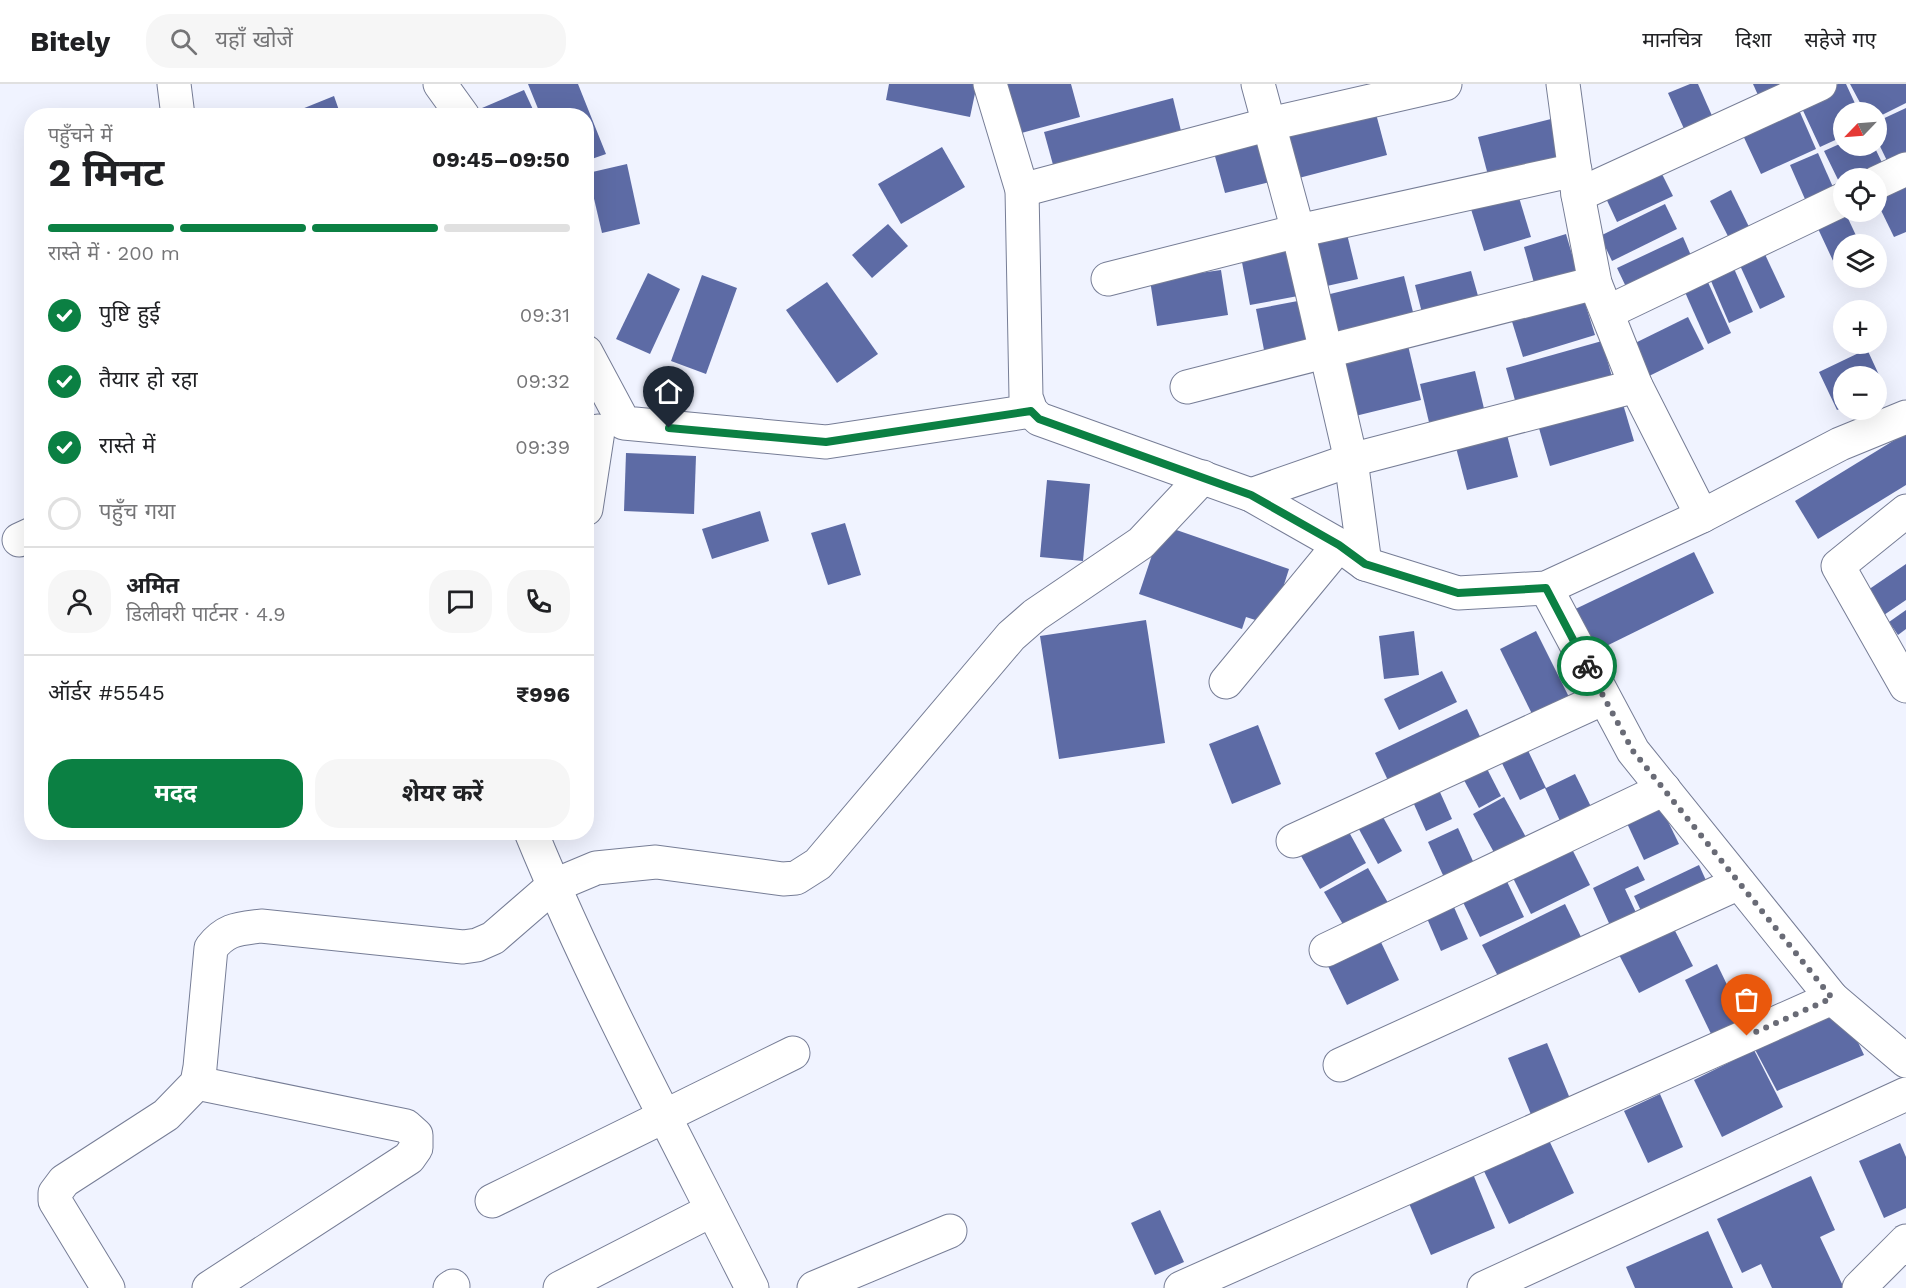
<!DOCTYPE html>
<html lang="hi">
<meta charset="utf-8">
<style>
:root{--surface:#fff;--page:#f6f6f6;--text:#202124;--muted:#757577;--line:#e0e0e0;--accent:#0b8043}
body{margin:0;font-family:"Work Sans","Noto Sans Devanagari",sans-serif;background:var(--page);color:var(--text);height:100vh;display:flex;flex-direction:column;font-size:22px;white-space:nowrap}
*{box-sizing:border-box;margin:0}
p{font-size:20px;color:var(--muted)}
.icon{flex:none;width:33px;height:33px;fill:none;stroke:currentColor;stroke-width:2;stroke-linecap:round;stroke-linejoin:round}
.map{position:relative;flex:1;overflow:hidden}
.side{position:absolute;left:24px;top:24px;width:570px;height:732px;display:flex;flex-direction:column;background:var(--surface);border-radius:24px;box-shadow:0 6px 24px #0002}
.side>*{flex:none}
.needle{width:39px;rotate:245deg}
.fabs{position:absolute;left:1833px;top:18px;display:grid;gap:12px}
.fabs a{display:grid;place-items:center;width:54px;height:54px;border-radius:50%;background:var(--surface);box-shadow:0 6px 24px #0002;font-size:30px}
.pin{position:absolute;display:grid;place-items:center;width:51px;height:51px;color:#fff;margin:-62px -26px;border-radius:50% 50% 50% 0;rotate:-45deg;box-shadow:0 0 6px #0007}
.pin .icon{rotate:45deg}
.courier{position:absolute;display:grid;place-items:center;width:60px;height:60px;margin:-30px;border:4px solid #0b8043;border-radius:50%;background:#fff;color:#222;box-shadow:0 2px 8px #0007}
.overview em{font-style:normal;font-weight:700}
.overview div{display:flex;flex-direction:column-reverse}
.overview{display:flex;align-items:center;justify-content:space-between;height:102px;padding:0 24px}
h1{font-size:39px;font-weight:700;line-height:45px}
.bar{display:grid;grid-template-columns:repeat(4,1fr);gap:9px 6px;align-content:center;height:72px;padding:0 24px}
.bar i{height:8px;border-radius:4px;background:var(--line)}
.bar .on{background:var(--accent)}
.bar p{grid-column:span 4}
.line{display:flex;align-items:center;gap:15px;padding:0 24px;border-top:2px solid var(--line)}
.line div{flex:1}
.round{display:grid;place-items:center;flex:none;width:63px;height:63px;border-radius:24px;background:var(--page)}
ol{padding:0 24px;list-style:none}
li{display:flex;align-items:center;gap:18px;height:66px}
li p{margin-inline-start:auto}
li .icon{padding:6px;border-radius:50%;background:var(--accent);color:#fff;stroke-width:4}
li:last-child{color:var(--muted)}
li i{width:33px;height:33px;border:3px solid var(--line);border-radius:50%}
.cta{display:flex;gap:12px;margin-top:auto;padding:12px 24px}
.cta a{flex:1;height:69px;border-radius:24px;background:var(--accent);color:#fff;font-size:24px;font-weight:700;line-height:69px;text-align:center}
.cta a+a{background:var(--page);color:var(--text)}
header{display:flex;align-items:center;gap:36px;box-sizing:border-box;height:84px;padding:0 30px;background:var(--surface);border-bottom:2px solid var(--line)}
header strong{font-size:28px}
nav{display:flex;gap:33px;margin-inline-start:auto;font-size:21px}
.search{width:420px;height:54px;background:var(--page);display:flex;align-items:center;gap:15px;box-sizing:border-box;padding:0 21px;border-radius:24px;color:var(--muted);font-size:22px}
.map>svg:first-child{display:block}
.building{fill:#5d6ba5}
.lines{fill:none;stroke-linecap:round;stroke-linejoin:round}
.minor-casing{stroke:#767d96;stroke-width:35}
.minor{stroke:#fff;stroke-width:33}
.done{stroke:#696b76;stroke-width:6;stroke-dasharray:0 10.8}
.route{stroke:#0b8043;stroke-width:8}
</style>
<header>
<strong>Bitely</strong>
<div class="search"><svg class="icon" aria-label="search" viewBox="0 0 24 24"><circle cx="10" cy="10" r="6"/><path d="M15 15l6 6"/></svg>यहाँ खोजें</div>
<nav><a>मानचित्र</a><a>दिशा</a><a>सहेजे गए</a></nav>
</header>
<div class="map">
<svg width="1906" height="1204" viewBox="0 0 1906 1204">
<rect width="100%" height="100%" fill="#f0f3ff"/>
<!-- building -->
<g class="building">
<path d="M528 0H578L606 70 586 77V32H541Z"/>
<path d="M889 0H977L970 33 886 16Z"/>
<path d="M998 0H1071L1080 33 1011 52Z"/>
<path d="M1690 0H1698L1717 43 1689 56 1668 9Z"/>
<path d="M1753 0H1810L1762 20Z"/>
<path d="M1838 0H1846L1859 28H1844V52L1820 63 1799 18Z"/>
<path d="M1850 0H1906V19L1876 34V28H1865Z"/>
<path d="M524 6 536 32H477L475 27Z"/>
<path d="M334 12 341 32H287V31Z"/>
<path d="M1173 14 1183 55 1055 88 1044 48Z"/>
<path d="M1796 19 1816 65 1761 90 1740 45Z"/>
<path d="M1906 24V78L1891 85 1876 54V38Z"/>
<path d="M1375 26 1387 71 1295 95 1283 50Z"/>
<path d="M1551 35 1562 80 1490 99 1478 53Z"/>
<path d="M1262 52 1274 97 1225 109 1213 65Z"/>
<path d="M1844 58V62H1874L1887 89 1876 94H1844V108L1824 67Z"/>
<path d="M942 63 965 103 901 140 878 100Z"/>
<path d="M1818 69 1836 110 1808 122 1790 81Z"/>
<path d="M627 80 640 140 602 149 588 89Z"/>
<path d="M1659 84 1673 112 1617 138 1604 110Z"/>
<path d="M1906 94V148L1894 153 1876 116V108Z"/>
<path d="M1731 106 1753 151 1732 160 1710 117Z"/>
<path d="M1517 107 1531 153 1484 167 1470 122Z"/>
<path d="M1665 120 1677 145 1612 177 1600 152Z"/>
<path d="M1845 128 1860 160H1844V177L1835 181 1813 134Z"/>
<path d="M888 140 908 162 872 194 852 171Z"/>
<path d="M1346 146 1358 195 1318 204 1306 156Z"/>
<path d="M1566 150 1579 194 1536 206 1524 163Z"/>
<path d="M1683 153 1693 176 1628 207 1617 184Z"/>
<path d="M1289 164 1298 212 1250 221 1241 173Z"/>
<path d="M1762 164 1785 213 1760 225 1737 175Z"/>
<path d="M1732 180 1753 228 1729 239 1708 190Z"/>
<path d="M1221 186 1228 231 1157 242 1150 196Z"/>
<path d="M1471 187 1480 219 1423 233 1415 201Z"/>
<path d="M648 189 680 205 650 270 616 255Z"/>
<path d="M702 191 737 204 706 290 671 277Z"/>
<path d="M1404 192 1414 232 1335 251 1326 211Z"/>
<path d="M1707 196 1731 249 1708 260 1684 206Z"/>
<path d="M827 198 878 270 837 299 786 226Z"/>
<path d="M1581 206 1595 251 1523 273 1509 228Z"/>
<path d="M1303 216 1313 261 1265 271 1256 225Z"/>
<path d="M1688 233 1704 265 1643 295 1627 263Z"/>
<path d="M1406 253 1421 316 1351 333 1335 271Z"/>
<path d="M1602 257 1614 300 1518 327 1506 284Z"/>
<path d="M1867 265 1885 304 1876 307V292H1844V323L1837 326 1819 288Z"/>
<path d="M1475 287 1487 337 1432 351 1420 300Z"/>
<path d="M1620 310 1634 357 1550 382 1536 334Z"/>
<path d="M1505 343 1518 393 1467 406 1454 356Z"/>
<path d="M1906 349V401L1818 455 1795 417Z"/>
<path d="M626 369 696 372 694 430 624 427Z"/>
<path d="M1047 396 1090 400 1083 477 1040 473Z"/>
<path d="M760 427 769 457 712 475 702 445Z"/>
<path d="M845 439 861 491 828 501 811 449Z"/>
<path d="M1162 441 1289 485 1271 541 1246 533 1242 545 1139 510Z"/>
<path d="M1694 468 1714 509 1586 572 1565 530Z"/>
<path d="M1906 480V516L1881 533 1865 508Z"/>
<path d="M1906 526V545L1898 551 1889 538Z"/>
<path d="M1146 536 1165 659 1059 675 1040 552Z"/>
<path d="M1414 547 1419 591 1384 595 1379 552Z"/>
<path d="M1536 547 1573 621 1536 638 1500 565Z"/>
<path d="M1442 587 1457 618 1399 646 1384 615Z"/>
<path d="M1467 625 1485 663 1393 707 1375 669Z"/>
<path d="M1258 641 1281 700 1232 720 1209 660Z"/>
<path d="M1522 654 1546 704 1575 690 1596 733 1565 748 1545 704 1520 716 1496 667Z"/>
<path d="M1481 673 1501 712 1479 724 1458 685Z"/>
<path d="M1435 697 1452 735 1426 747 1409 709Z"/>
<path d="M1504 713 1528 757 1497 774 1473 730Z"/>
<path d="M1659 719 1679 760 1644 776 1625 735Z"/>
<path d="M1379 726 1402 767 1378 780 1355 738Z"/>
<path d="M1344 739 1366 779 1320 805 1297 765Z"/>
<path d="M1458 744 1477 786 1447 800 1428 758Z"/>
<path d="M1567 755 1590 801 1531 830 1508 784Z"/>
<path d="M1699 781 1709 803 1644 833 1634 812Z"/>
<path d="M1638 782 1645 796 1625 805 1639 835 1613 848 1593 804Z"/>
<path d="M1368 784 1391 824 1348 849 1324 808Z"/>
<path d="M1502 787 1524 833 1480 853 1458 808Z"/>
<path d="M1450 814 1468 855 1441 867 1423 825Z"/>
<path d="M1565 820 1585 861 1503 902 1482 861Z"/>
<path d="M1670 837 1693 882 1639 909 1616 865Z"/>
<path d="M1379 854 1399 896 1347 921 1327 880Z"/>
<path d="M1717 880 1746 940 1714 956 1685 896Z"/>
<path d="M1843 926 1864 971 1777 1007 1751 958Z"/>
<path d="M1547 959 1571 1017 1532 1033 1508 974Z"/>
<path d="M1754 966 1783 1023 1722 1053 1694 996Z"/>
<path d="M1660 1010 1683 1063 1648 1079 1624 1027Z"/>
<path d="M1547 1052 1574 1109 1509 1140 1482 1083Z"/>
<path d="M1900 1059 1906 1073V1124L1884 1134 1859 1077Z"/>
<path d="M1473 1090 1495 1144 1431 1171 1408 1117Z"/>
<path d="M1811 1092 1835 1146 1820 1153 1844 1204H1772L1761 1180 1742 1189 1717 1135Z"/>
<path d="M1160 1126 1184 1178 1155 1191 1131 1139Z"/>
<path d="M1708 1147 1733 1204H1635L1626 1183Z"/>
</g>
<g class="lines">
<!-- minor casing -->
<g class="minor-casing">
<g id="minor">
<path d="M174 0 178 32"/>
<path d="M440 0 463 32"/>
<path d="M990 0 1022 106 1026 313 1031 327 1039 335 1251 411 1339 461 1365 480 1458 509 1546 504 1702 432 1840 360 1906 333"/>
<path d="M1258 0 1298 147 1351 376 1365 480"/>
<path d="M1563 0 1578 111 1595 199 1636 302 1702 432"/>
<path d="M1876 99 1906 85"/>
<path d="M1022 106 1270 40 1445 0"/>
<path d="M1578 111 1820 0"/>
<path d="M1108 195 1298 147 1575 86"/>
<path d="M1608 228 1844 115"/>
<path d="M586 268 624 339 826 358 1031 327"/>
<path d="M1187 303 1595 199"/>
<path d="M1251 411 1351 376 1636 302"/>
<path d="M586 425 598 347"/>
<path d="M1906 427 1838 482 1906 602"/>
<path d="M19 456 32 450"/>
<path d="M1546 504 1633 667 1832 914 1906 977"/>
<path d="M1226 598 1339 461"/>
<path d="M531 748C595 904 676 1053 752 1204"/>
<path d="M1293 757 1604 614"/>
<path d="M1326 866 1664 705"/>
<path d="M1340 981 1739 799"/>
<path d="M197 999 406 1042 416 1051V1064L409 1074 209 1204"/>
<path d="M492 1117 793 969"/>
<path d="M108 1204 55 1117V1109L64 1097 166 1031 197 999 200 983 211 864C226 845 237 845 261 842L463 863 477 861 493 854 553 802 596 784 656 778 783 795 796 794 818 780 1011 552 1035 531 1141 459 1203 393"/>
<path d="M450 1204 453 1202"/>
<path d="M560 1204 712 1126"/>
<path d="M814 1204 950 1147"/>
<path d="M1181 1204 1832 914"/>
<path d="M1484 1204 1906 1010"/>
<path d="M1859 1204 1906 1157"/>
</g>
</g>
<!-- minor -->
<use href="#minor" class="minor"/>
</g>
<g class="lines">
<!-- done -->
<path class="done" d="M1587 582 1633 667 1832 914 1747 952"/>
<!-- route -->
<path class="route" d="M669 344 826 358 1031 327 1039 335 1251 411 1339 461 1365 480 1458 509 1546 504 1587 582"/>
</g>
</svg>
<div class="fabs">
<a><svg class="needle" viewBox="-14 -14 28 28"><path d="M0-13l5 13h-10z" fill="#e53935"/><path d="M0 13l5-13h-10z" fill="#757577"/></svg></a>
<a><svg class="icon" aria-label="locate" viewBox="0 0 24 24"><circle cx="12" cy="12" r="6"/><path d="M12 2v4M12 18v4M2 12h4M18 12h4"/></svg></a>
<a><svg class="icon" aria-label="layers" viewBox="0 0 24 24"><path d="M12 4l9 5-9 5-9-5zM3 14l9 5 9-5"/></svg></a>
<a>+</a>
<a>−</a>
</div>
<div class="pin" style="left:1747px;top:952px;background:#ea580c"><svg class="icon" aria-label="bag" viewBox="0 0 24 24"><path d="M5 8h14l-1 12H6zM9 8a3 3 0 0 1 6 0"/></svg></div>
<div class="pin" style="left:669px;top:344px;background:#1f2937"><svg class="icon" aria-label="home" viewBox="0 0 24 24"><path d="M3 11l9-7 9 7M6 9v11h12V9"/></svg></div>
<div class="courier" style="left:1587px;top:582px"><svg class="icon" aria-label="bike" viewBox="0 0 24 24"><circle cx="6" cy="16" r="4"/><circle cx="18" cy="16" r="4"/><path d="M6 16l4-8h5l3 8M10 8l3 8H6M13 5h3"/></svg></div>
<section class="side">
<div class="overview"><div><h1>2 मिनट</h1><p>पहुँचने में</p></div><em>09:45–09:50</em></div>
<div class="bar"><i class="on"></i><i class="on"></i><i class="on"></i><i></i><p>रास्ते में · 200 m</p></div>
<ol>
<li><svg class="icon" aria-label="check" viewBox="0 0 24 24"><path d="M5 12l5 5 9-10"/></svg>पुष्टि हुई<p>09:31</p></li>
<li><svg class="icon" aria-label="check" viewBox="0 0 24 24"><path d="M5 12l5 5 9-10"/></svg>तैयार हो रहा<p>09:32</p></li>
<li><svg class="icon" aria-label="check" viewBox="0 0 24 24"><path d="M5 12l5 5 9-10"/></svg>रास्ते में<p>09:39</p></li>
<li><i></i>पहुँच गया</li>
</ol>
<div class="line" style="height:108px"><a class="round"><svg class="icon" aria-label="person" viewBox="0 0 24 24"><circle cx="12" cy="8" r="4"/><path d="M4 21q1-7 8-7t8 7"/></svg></a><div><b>अमित</b><p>डिलीवरी पार्टनर · 4.9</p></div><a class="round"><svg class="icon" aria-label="chat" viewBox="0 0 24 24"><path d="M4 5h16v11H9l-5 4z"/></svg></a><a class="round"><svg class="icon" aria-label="phone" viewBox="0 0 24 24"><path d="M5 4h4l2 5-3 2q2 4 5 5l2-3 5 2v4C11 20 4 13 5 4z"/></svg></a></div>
<div class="line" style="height:78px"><div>ऑर्डर #5545</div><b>₹996</b></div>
<div class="cta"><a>मदद</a><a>शेयर करें</a></div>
</section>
</div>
